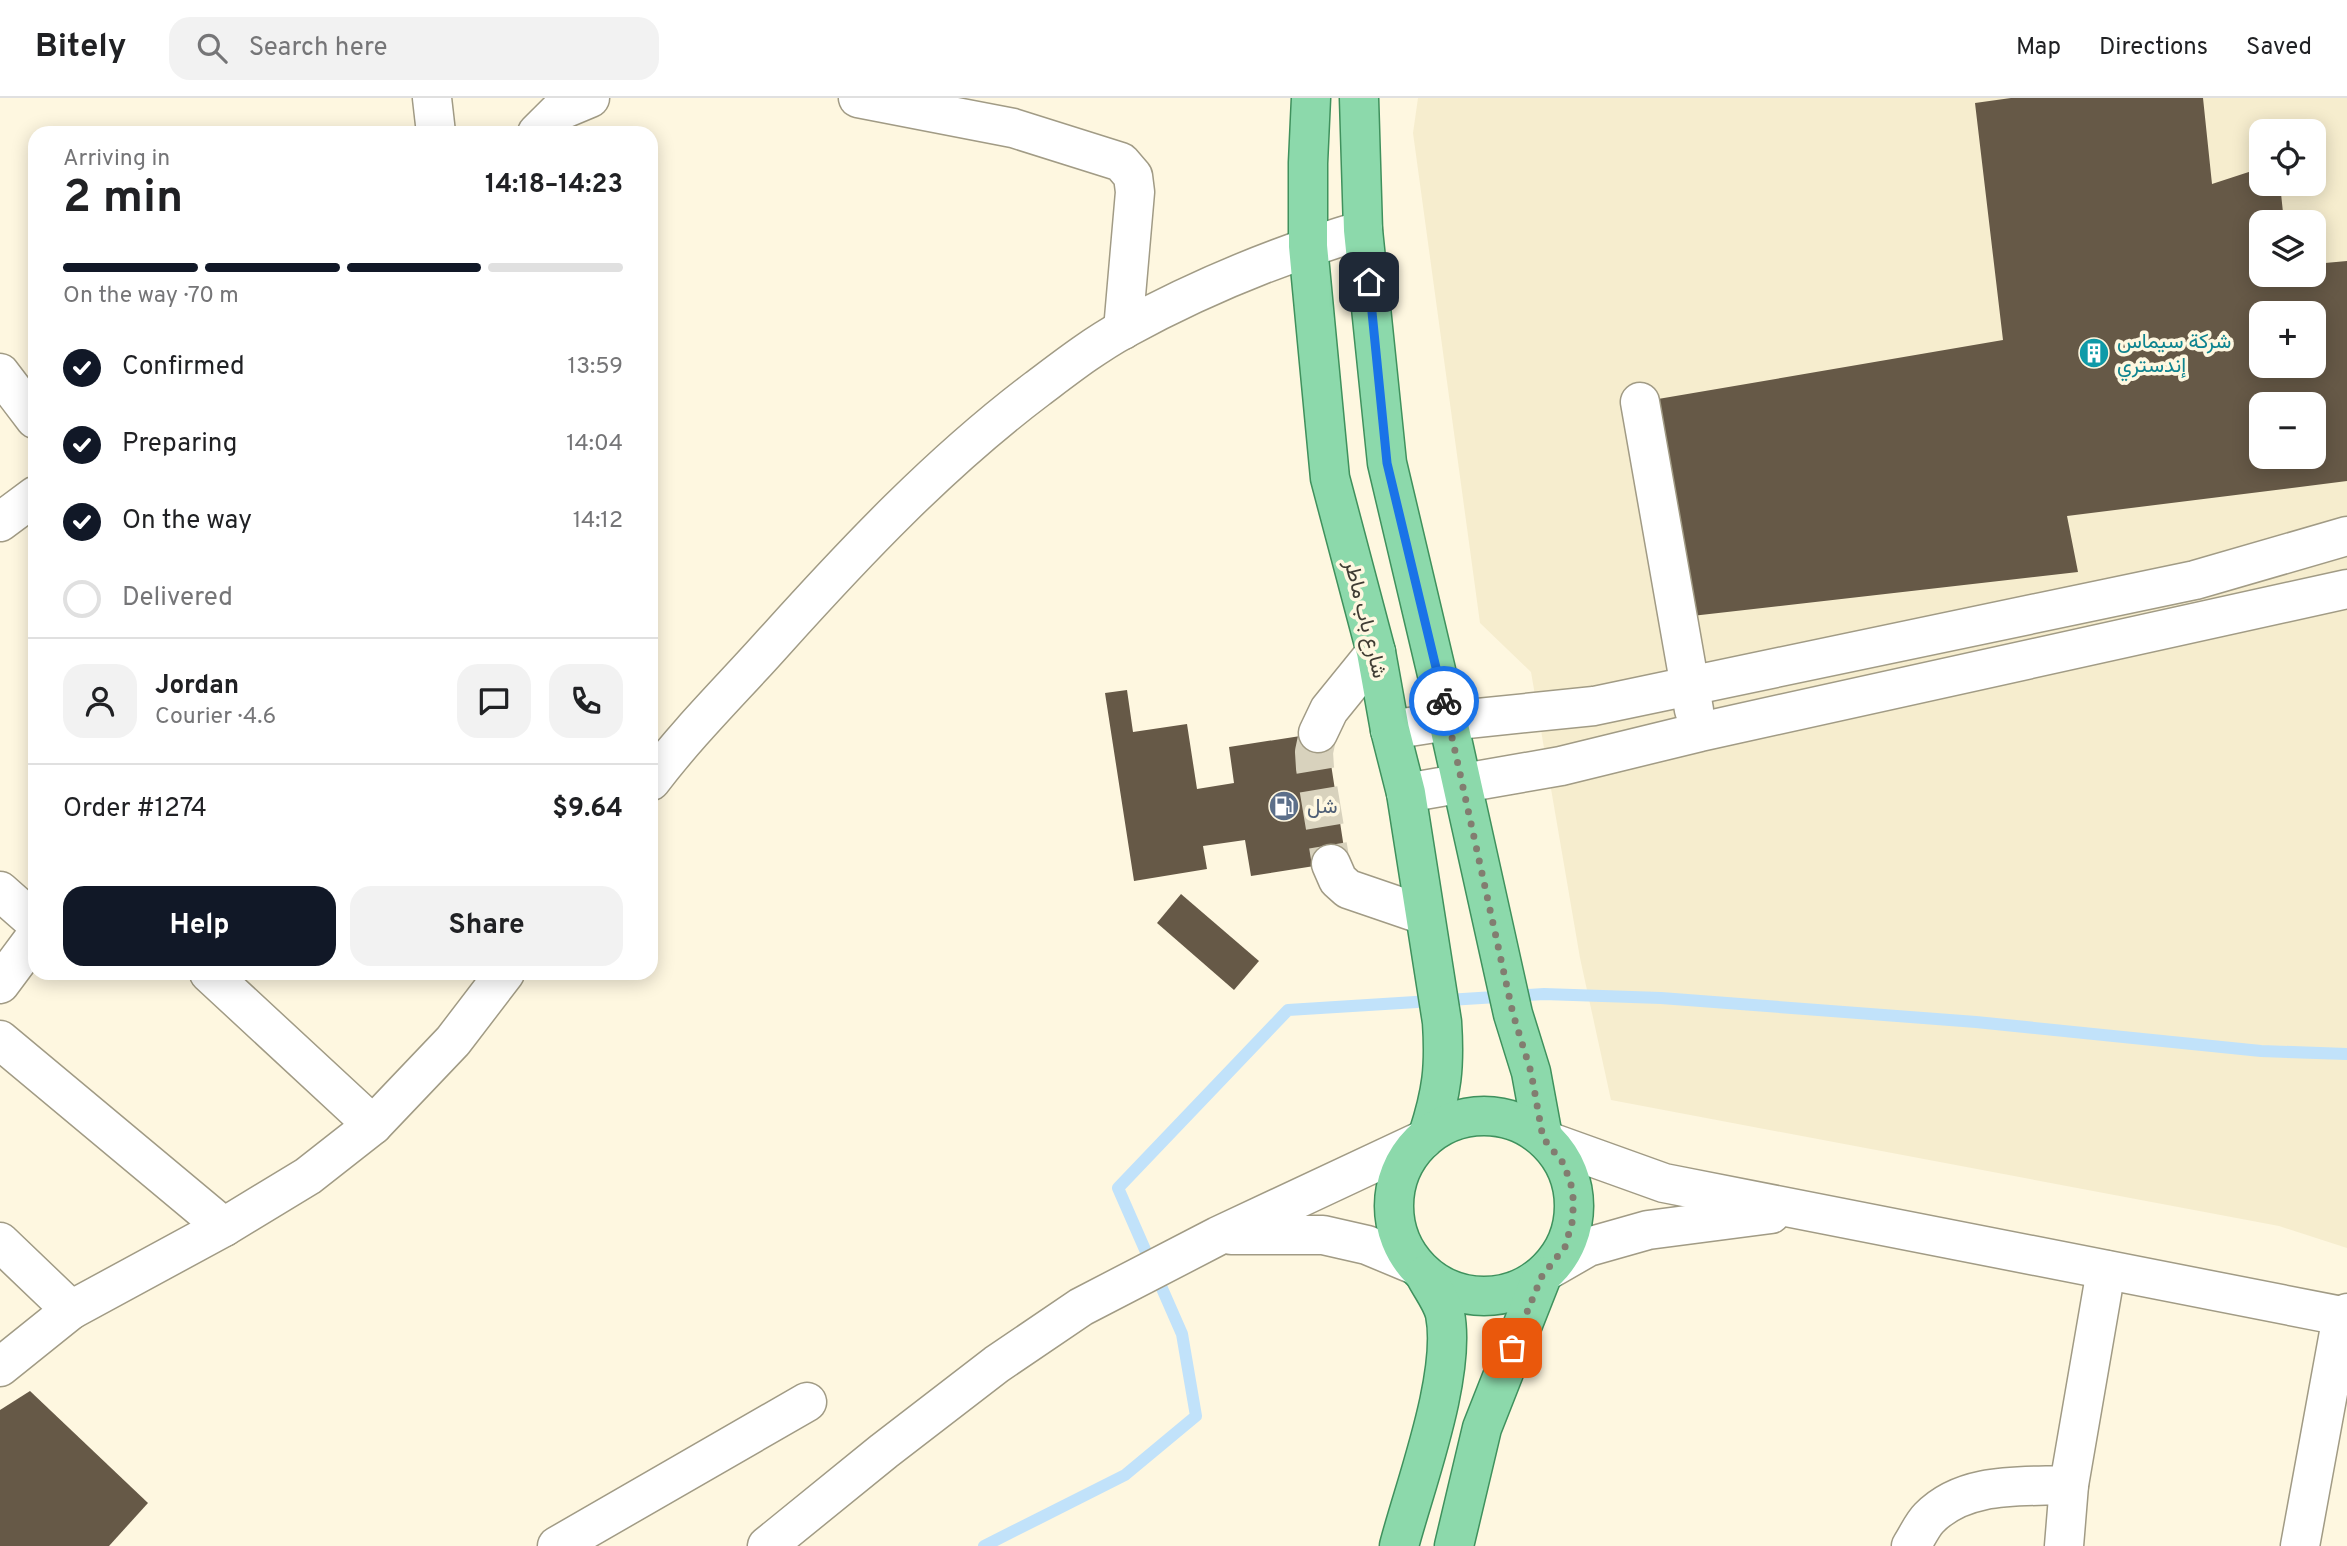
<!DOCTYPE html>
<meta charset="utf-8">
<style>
:root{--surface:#fff;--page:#f2f2f2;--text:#202124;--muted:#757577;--line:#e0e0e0;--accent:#111827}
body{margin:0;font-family:Overpass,Vazirmatn,sans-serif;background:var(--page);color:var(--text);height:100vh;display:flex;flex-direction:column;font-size:26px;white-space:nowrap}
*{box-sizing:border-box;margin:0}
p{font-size:23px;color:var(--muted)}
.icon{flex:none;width:38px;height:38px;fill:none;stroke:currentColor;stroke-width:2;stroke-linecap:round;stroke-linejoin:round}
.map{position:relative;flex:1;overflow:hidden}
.details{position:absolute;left:28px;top:28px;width:630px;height:854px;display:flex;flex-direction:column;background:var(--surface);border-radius:21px;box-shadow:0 4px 18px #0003}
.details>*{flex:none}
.controls{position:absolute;left:2249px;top:21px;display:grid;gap:14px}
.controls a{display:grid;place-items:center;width:77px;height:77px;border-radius:14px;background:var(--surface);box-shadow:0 4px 18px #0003;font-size:35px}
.pin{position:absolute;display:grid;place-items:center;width:60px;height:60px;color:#fff;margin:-30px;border-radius:14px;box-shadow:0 4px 10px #0006}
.courier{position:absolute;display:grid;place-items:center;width:70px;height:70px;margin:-35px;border:5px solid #1a73e8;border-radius:50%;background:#fff;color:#222;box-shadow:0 2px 9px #0007}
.summary em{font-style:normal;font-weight:700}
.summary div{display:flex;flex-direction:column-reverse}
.summary{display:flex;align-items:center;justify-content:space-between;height:119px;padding:0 35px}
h1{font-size:46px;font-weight:700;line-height:52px}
.bar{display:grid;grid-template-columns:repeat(4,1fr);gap:10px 7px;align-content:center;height:84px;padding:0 35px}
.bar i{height:9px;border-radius:5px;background:var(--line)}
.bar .active{background:var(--accent)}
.bar p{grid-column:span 4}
.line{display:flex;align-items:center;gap:18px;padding:0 35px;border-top:2px solid var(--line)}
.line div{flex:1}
.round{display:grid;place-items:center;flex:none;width:74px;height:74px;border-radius:21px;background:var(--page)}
ol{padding:0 35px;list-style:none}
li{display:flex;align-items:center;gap:21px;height:77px}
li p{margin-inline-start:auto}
li .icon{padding:7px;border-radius:50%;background:var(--accent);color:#fff;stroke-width:4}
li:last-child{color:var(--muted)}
li i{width:38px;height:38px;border:4px solid var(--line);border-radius:50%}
.primary-button{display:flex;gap:14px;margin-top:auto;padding:14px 35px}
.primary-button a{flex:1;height:80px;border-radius:21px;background:var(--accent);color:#fff;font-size:28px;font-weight:700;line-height:80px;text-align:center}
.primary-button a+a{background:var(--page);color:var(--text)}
header{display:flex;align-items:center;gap:42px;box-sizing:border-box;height:98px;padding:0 35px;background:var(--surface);border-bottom:2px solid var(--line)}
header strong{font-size:33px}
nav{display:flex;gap:38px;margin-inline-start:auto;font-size:24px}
.search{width:490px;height:63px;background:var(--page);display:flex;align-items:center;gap:18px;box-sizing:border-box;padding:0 24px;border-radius:21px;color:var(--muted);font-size:26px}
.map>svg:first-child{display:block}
.built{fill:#f6edce;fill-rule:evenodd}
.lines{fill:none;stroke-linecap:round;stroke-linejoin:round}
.stream{stroke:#c1e2fa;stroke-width:12}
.building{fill:#665947;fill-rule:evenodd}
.minor-tunnel{stroke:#d8d2bd;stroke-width:38;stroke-dasharray:38 19;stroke-linecap:butt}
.minor-casing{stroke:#a19b85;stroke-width:41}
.major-casing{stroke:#3f915d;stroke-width:41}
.minor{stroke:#fff;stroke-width:38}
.major{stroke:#8cd9ab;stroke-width:38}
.done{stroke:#827d70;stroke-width:7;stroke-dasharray:0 12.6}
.route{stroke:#1a73e8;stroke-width:9}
.labels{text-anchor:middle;stroke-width:7;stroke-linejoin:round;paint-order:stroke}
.culture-label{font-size:21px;fill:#0d838f;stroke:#fef7e0;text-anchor:start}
.street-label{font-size:21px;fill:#3f3c33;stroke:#fef7e0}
.service-label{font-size:21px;fill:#4e5e75;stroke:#fef7e0;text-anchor:start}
</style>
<header>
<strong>Bitely</strong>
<div class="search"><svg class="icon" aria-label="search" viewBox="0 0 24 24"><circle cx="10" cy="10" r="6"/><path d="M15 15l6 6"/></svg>Search here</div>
<nav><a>Map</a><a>Directions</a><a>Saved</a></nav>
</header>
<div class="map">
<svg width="2347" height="1448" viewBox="0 0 2347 1448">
<rect width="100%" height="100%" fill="#fef7e0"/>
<!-- built -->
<path class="built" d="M1418 0H2347V1150L2279 1128 1611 1002 1580 860 1531 574 1480 525 1413 35ZM2261 33H2314V86H2261ZM2261 124H2314V177H2261ZM2261 215H2314V268H2261ZM2261 306H2314V359H2261Z"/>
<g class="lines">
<!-- stream -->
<path class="stream" d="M984 1448 1125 1377 1196 1318 1182 1236 1118 1090 1288 912 1544 896 1661 900 1976 924 2261 953 2347 956"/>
</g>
<!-- building -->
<g class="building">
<path d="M2011 0H2203L2212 86 2261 70V86H2280L2284 124H2261V177H2314V166L2347 163V383L2067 418 2078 474 1683 519 1658 301 2003 242 1975 5ZM2261 215H2314V268H2261ZM2261 306H2314V359H2261Z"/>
<path d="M1127 592 1133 634 1187 626 1197 691 1234 685 1229 649 1326 634 1346 763 1251 778 1245 742 1203 748 1207 771 1134 783 1105 595Z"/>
<path d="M1181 796 1259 863 1234 892 1157 825Z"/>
<path d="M30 1293 148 1405 109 1448H0V1312Z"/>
</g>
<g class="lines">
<!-- minor-tunnel -->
<path class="minor-tunnel" d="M1318 635 1314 654 1315 670 1331 766"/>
<!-- minor casing -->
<g class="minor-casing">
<g id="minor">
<path d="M432 0 436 35"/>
<path d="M858 0 1013 30 1121 64 1133 78 1135 94 1123 232"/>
<path d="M537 35 559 13 590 0"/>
<path d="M0 275 35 321"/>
<path d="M1640 304 1694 612"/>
<path d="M0 424 35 398"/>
<path d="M1390 632 1448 623 1594 608 2195 482 2347 438"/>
<path d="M1318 635 1329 612 1376 554"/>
<path d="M651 683C688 634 733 590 774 544 856 453 939 365 1037 291 1065 270 1093 248 1124 231 1199 190 1282 156 1363 132"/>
<path d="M1406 695 1561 668 1700 634 2347 491"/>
<path d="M1331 766 1338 782 1348 791 1424 817"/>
<path d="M0 793 35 824"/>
<path d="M209 875 373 1027"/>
<path d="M0 886 35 839"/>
<path d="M0 942 224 1129"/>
<path d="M1547 1043 1664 1085 2347 1219"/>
<path d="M1231 1137H1323L1367 1147 1415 1167"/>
<path d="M0 1144 71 1212"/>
<path d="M1548 1172 1588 1149 1648 1132 1771 1116"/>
<path d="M0 1269 71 1212 224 1129 308 1078 373 1027 453 943 505 875"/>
<path d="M557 1448 807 1304"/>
<path d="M767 1448 884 1353 997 1266 1081 1209 1218 1138 1423 1042"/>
<path d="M1911 1448C1917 1439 1922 1427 1929 1420 1965 1383 2022 1389 2069 1387"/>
<path d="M2064 1448 2069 1387 2106 1172"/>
<path d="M2300 1448 2342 1218 2347 1215"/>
</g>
</g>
<!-- major casing -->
<g class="major-casing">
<g id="major">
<path d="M1311 0 1308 65V148L1330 380 1376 554 1390 632 1406 695 1442 924C1445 969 1442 994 1428 1037"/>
<path d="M1359 0 1363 132 1387 365 1448 623 1513 916 1531 974 1543 1039"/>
<circle cx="1484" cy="1108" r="90"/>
<path d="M1399 1448C1415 1387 1457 1277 1445 1216 1442 1203 1431 1189 1425 1177"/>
<path d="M1454 1448 1482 1330 1542 1178"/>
</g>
</g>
<!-- minor -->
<use href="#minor" class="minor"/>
<!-- major -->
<use href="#major" class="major"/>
</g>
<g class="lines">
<!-- done -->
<path class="done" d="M1444 603 1513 916 1531 974 1543 1040 1564 1066 1573 1093V1121L1565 1149 1542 1178 1512 1250"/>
<!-- route -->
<path class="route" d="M1369 184 1387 365 1444 603"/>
</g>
<!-- icons -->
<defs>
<g id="building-disc" transform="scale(1.575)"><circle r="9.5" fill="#0f9aa8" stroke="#fef7e0"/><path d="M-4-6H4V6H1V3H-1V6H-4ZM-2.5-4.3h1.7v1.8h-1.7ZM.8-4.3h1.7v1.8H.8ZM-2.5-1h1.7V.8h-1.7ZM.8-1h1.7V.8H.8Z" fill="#fff"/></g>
<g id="fuel-disc" transform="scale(1.575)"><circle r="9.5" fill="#5c6f8a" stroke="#fef7e0"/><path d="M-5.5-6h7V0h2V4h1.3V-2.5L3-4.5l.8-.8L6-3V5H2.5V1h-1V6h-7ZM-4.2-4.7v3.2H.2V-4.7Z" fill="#fff"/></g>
</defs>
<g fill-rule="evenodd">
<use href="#building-disc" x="2094" y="255"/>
<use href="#fuel-disc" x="1284" y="708"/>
</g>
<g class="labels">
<!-- culture labels -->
<g class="culture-label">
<text x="2117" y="250">شركة سيماس<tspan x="2117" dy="24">إندستري</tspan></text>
</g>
<!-- street labels -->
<g class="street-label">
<text transform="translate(1366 521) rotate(76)" y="7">شارع باب ماطر</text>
</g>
<!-- service labels -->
<g class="service-label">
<text x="1307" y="715">شل</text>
</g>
</g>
</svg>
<div class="controls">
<a><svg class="icon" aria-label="locate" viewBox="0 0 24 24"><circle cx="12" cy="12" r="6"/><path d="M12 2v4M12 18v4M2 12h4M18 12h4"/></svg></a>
<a><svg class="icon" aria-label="layers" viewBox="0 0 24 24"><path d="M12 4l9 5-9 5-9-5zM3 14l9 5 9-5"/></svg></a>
<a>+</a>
<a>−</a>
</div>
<div class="pin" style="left:1512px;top:1250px;background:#ea580c"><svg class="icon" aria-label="bag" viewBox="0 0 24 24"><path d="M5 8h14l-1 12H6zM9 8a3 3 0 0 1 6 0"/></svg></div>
<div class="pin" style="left:1369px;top:184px;background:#1f2937"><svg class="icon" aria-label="home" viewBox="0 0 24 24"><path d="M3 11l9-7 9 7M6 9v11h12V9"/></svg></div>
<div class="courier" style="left:1444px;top:603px"><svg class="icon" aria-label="bike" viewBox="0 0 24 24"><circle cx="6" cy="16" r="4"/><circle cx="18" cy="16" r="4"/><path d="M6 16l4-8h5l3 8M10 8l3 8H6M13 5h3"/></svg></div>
<section class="details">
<div class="summary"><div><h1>2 min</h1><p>Arriving in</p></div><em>14:18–14:23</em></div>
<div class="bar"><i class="active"></i><i class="active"></i><i class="active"></i><i></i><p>On the way · 70 m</p></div>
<ol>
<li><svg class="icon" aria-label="check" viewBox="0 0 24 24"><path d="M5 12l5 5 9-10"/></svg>Confirmed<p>13:59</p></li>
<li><svg class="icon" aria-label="check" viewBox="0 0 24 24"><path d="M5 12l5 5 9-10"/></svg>Preparing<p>14:04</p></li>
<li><svg class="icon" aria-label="check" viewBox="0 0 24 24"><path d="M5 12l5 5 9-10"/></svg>On the way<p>14:12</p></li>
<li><i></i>Delivered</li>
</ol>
<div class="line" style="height:126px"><a class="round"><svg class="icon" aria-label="person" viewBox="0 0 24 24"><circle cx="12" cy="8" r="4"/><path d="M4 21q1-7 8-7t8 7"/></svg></a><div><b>Jordan</b><p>Courier · 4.6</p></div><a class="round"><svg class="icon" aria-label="chat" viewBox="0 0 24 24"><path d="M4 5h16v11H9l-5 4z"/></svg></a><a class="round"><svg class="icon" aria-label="phone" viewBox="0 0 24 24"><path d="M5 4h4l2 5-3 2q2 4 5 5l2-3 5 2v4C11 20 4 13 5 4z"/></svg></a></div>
<div class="line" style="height:91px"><div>Order #1274</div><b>$9.64</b></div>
<div class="primary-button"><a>Help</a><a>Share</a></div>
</section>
</div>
